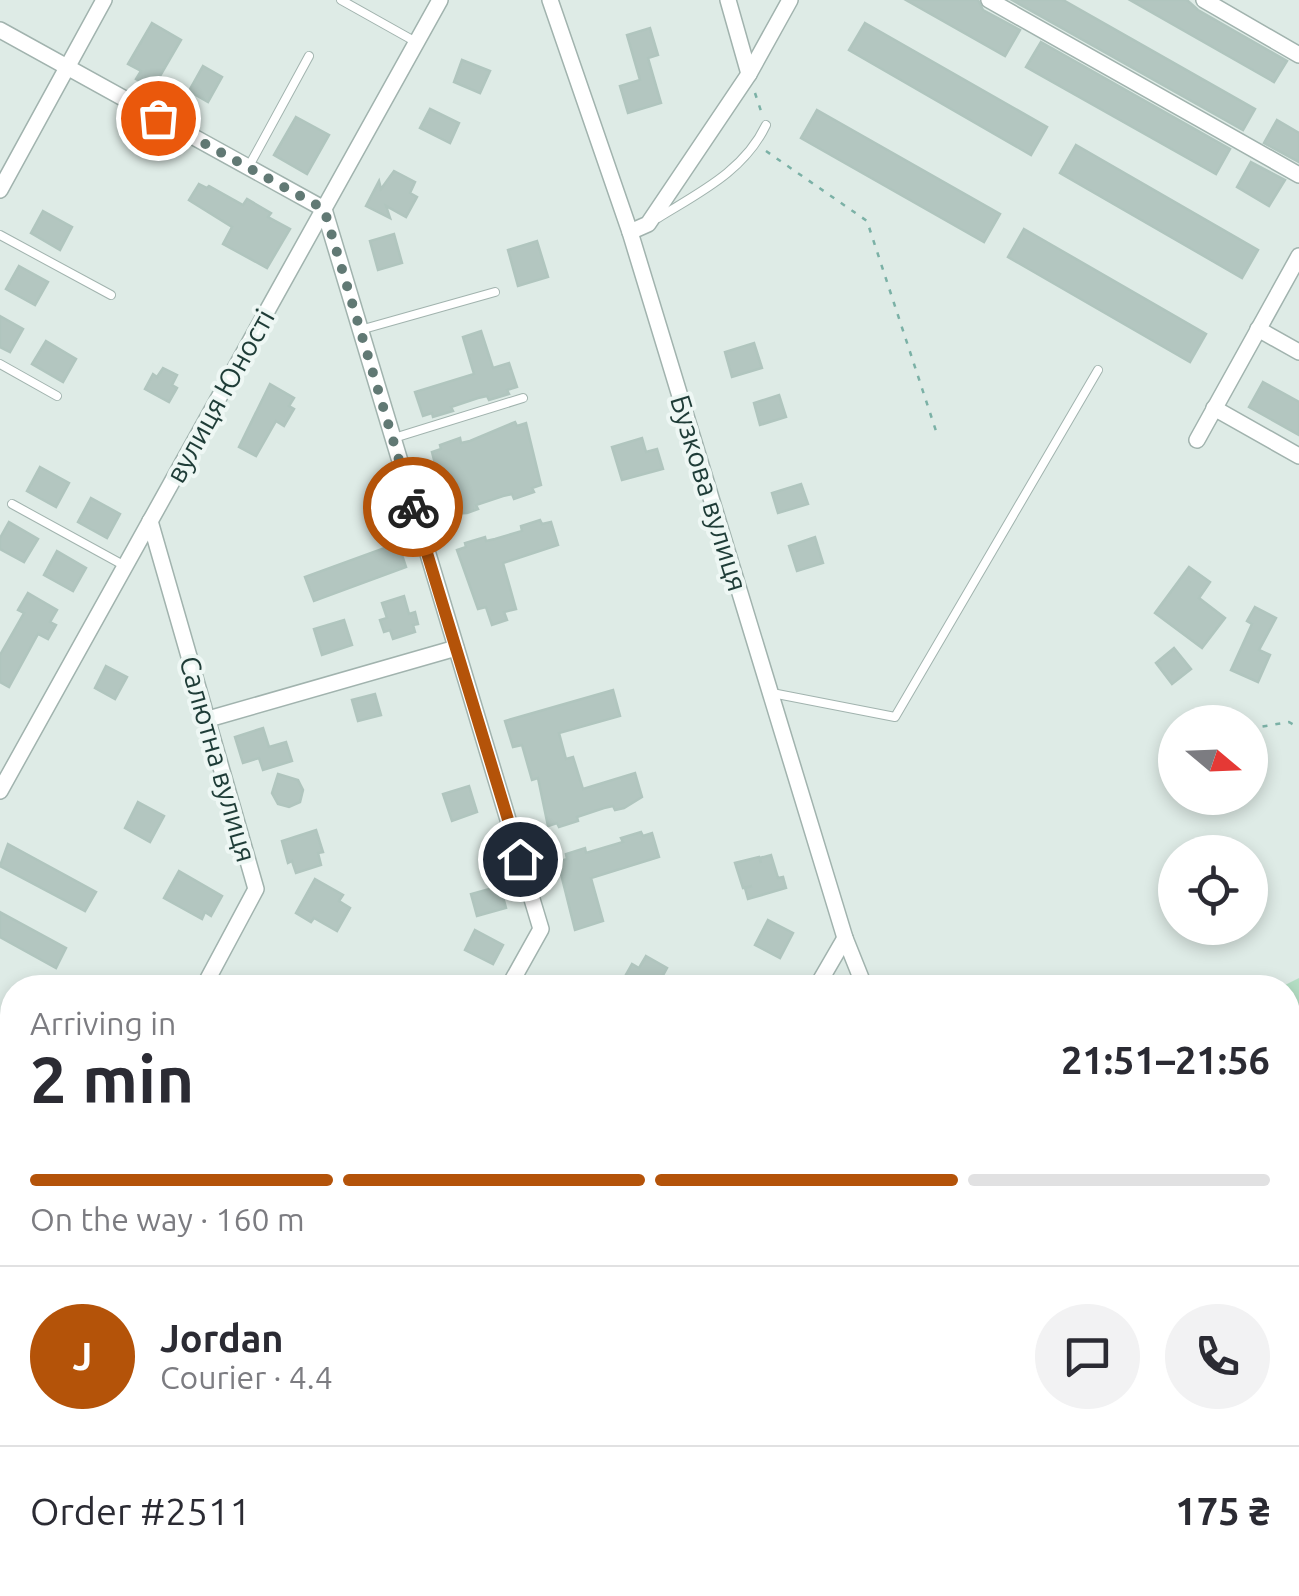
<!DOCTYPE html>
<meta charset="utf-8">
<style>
:root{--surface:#fff;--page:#f2f2f3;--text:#2b2b33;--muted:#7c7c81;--line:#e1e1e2;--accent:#b45309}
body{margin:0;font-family:Ubuntu,sans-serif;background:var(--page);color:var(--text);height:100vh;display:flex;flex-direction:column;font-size:38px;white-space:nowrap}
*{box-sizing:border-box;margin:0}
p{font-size:32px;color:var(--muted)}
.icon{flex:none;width:55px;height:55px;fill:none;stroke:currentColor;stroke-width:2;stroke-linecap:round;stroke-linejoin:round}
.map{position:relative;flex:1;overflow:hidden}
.sheet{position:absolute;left:0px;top:975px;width:1300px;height:622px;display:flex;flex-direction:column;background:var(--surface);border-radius:40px 40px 0 0;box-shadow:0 5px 15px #0003}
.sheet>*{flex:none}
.needle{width:65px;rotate:109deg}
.controls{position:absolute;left:1158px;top:705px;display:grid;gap:20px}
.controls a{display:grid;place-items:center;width:110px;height:110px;border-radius:50%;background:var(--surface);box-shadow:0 5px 15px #0003;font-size:50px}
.pin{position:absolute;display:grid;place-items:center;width:85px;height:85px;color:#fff;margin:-42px;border:5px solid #fff;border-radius:50%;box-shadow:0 2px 10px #0007}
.courier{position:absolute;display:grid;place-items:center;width:100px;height:100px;margin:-50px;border:8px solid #b45309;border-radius:50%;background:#fff;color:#222;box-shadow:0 2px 12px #0007}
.overview em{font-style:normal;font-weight:700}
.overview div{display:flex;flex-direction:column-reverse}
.overview{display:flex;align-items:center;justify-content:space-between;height:170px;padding:0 30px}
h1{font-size:65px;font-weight:700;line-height:75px}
.bar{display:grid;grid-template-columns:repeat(4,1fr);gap:15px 10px;align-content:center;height:120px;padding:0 30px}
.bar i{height:12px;border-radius:8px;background:var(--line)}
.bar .on{background:var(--accent)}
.bar p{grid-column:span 4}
.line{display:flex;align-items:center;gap:25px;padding:0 30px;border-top:2px solid var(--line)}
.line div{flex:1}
.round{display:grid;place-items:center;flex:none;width:105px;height:105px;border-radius:52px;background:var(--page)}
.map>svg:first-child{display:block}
.green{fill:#b4dec4}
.building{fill:#b3c6c0;stroke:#b0c5be;stroke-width:2.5}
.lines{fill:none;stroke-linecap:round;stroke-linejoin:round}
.lane-casing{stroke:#a1b3ae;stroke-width:10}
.street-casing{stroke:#a1b3ae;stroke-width:18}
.path{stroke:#7bb1a6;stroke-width:2.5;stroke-dasharray:5 8;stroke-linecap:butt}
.lane{stroke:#fff;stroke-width:8}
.street{stroke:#fff;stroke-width:15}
.done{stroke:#617974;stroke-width:10;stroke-dasharray:0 18}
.route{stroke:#b45309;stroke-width:12}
.labels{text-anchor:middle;stroke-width:8;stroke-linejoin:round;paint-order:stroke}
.street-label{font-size:28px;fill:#1e3c37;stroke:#eef7f4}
</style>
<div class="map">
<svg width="1299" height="1596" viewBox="0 0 1299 1596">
<rect width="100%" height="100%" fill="#deebe6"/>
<!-- green -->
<path class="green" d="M1299 978V1596H352L368 1585H1288V988L1281 987Z"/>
<!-- building -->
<g class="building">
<path d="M906 0H978L983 10 1020 30 1005 56Z"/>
<path d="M1012 0H1063L1255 109 1243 130Z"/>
<path d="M1130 0H1187L1198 10 1287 61 1274 82Z"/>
<path d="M152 23 181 40 153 88 136 79 141 71 128 64Z"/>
<path d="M865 23 1047 127 1031 155 849 50Z"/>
<path d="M650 28 658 55 648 58 661 103 628 113 620 86 640 80 627 35Z"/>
<path d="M1041 42 1230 149 1216 174 1026 67Z"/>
<path d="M462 60 490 71 480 93 454 82Z"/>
<path d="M203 66 222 77 208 102 189 91Z"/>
<path d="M430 109 459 123 450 143 420 128Z"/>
<path d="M817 110 1000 214 984 242 801 138Z"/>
<path d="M296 117 329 135 307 174 274 155Z"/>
<path d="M1277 120 1299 133V162L1264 143Z"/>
<path d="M1076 145 1258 250 1242 278 1060 173Z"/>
<path d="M1251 162 1285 180 1269 206 1237 187Z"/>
<path d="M394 171 415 182 410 193 417 197 406 217 386 206 390 218 366 206 379 181 381 189Z"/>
<path d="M199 184 207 188 209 186 243 205 247 199 271 213 268 217 290 229 267 268 223 244 232 227 189 200Z"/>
<path d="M43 211 72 227 60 250 31 233Z"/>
<path d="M1024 229 1206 334 1190 362 1008 257Z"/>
<path d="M394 234 402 263 378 270 370 241Z"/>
<path d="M537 241 548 277 518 286 508 250Z"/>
<path d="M19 266 48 282 35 305 6 289Z"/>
<path d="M0 316 23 329 10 352 0 347Z"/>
<path d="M481 331 493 368 509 363 517 387 507 390 509 394 489 400 487 396 478 398 451 407 453 411 433 417 432 413 423 416 415 392 474 374 463 337Z"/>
<path d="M46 341 76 359 63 382 32 364Z"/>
<path d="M754 343 762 368 732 377 725 352Z"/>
<path d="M163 368 177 375 172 385 177 388 169 402 145 389 153 374 157 377Z"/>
<path d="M1263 382 1299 402V435L1249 407Z"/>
<path d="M270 384 294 398 289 406 294 409 284 426 276 421 256 456 239 447Z"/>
<path d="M779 395 786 417 760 425 754 403Z"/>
<path d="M515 422 517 426 526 423 541 485 532 488 534 492 514 499 512 494 503 496 476 505 478 509 467 513 448 514 432 452 441 449 440 445 460 438 461 443 470 441Z"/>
<path d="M642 438 646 452 657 449 663 469 622 480 612 447Z"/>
<path d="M40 467 69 483 56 507 27 491Z"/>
<path d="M801 484 808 504 778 513 772 493Z"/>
<path d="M91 498 120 514 107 538 78 522Z"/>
<path d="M540 520 542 524 551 522 558 545 503 563 516 609 504 612 507 620 492 625 486 607 478 609 457 550 466 547 465 543 485 537 486 541 495 539 522 531 521 526Z"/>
<path d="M9 522 38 539 24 562 0 549V538Z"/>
<path d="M815 537 823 563 797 571 789 546Z"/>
<path d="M398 543 406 567 314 601 305 577Z"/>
<path d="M57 551 86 568 73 591 44 575Z"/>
<path d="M1189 567 1210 582 1199 598 1225 618 1202 648 1155 613Z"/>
<path d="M28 593 57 610 50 622 56 625 48 639 38 634 9 687 0 682V655L24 613 18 610Z"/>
<path d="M404 596 409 614 415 612 418 624 413 625 415 632 393 639 390 630 384 632 380 620 387 618 382 603Z"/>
<path d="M1255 607 1276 618 1259 650 1270 655 1258 682 1231 670 1252 624 1247 621Z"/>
<path d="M344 620 352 645 322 655 314 629Z"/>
<path d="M1174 648 1191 669 1172 684 1156 663Z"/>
<path d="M106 666 127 677 115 699 95 688Z"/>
<path d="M613 690 620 716 559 733 566 759 573 757 583 789 635 773 642 797 624 808 615 810 613 806 604 808 577 817 578 821 559 827 557 823 548 826 538 778 532 780 522 745 513 747 505 721Z"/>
<path d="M375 694 381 715 358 721 352 700Z"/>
<path d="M263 728 269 747 286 742 292 761 263 770 259 758 243 763 235 737Z"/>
<path d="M278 774 298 780 303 790 300 802 289 807 278 804 272 793Z"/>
<path d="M469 786 477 812 452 821 443 794Z"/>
<path d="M138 802 164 816 150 842 125 828Z"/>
<path d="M316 830 323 852 318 853 321 865 296 873 292 861 288 863 282 841Z"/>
<path d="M641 832 643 836 652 833 659 857 591 878 603 921 575 930 558 862 567 859 566 854 585 848 586 853 623 842 621 838Z"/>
<path d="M8 844 96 892 85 911 0 866Z"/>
<path d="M771 855 778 878 783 877 786 888 748 899 745 888 752 886 743 888 735 863 759 857 761 863 760 858Z"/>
<path d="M179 871 222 896 211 916 205 912 202 919 164 898Z"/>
<path d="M315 879 343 895 339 901 350 908 337 931 314 918 311 922 296 913Z"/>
<path d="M500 886 506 908 477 916 471 894Z"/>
<path d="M0 912 66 948 56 968 0 937Z"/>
<path d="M768 920 793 933 780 958 755 945Z"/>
<path d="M475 930 503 945 493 964 465 950Z"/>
<path d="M646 956 667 968 656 988H628L630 984 623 980 632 964 639 968Z"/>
</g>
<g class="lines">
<!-- lane casing -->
<g class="lane-casing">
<g id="lane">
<path d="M341 0 416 42"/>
<path d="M249 166 309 56"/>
<path d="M658 218C700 192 744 171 766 125"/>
<path d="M0 235 111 295"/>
<path d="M360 330 495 292"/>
<path d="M0 364 57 396"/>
<path d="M394 438 523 398"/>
<path d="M12 504 125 566"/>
<path d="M772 693 895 717 1098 370"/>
</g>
</g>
<!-- street casing -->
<g class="street-casing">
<g id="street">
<path d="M550 0 630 232 845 938 865 988"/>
<path d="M728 0 749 74"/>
<path d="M989 0 1299 175"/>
<path d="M1204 0 1299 55"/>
<path d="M0 30 324 209 541 929 508 988"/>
<path d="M0 190 104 0"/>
<path d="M630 232 648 224 749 74 790 0"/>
<path d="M1258 329 1299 352"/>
<path d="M1214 408 1299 456"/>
<path d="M1197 440 1299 256"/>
<path d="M150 521 256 889 203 988"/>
<path d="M205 720 456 648"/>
<path d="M0 791 440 0"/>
<path d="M816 988 845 938"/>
<path d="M0 1162 12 1168"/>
<path d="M0 1360 12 1337"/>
<path d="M171 1596 177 1585"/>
<path d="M324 1596 342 1585"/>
</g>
</g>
<!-- path -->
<g class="path">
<path d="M755 93 762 114"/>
<path d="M766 151 867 221 936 431"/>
<path d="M1234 721 1242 722"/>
<path d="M1250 724 1260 727 1289 722 1299 728"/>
<path d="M1288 1007 1299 1001"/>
</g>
<!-- lane -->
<use href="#lane" class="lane"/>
<!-- street -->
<use href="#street" class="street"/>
</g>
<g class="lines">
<!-- done -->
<path class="done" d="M158 118 324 209 413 507"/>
<!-- route -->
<path class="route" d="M413 507 520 859"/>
</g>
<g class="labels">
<!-- street labels -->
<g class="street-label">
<text transform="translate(220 396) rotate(-61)" y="10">вулиця Юності</text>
<text transform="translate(709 493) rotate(73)" y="10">Бузкова вулиця</text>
<text transform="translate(218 759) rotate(74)" y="10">Салютна вулиця</text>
</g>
</g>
</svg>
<div class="controls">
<a><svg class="needle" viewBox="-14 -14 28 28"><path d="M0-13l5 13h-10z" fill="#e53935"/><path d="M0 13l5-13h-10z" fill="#7c7c81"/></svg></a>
<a><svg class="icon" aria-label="locate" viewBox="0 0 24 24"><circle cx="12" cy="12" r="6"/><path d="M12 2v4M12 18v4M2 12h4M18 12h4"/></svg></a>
</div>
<div class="pin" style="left:158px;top:118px;background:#ea580c"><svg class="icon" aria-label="bag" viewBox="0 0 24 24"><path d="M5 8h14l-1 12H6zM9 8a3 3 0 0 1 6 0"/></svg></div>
<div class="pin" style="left:520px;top:859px;background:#1f2937"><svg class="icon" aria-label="home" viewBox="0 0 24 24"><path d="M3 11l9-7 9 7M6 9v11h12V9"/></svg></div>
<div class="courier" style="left:413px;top:507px"><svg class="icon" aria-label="bike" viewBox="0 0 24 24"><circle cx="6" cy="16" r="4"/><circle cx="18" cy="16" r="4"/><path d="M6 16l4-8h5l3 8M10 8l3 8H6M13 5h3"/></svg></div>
<section class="sheet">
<div class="overview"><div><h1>2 min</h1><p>Arriving in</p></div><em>21:51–21:56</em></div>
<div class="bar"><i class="on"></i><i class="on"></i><i class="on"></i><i></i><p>On the way · 160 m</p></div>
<div class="line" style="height:180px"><b class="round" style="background:var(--accent);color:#fff">J</b><div><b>Jordan</b><p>Courier · 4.4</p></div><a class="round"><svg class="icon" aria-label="chat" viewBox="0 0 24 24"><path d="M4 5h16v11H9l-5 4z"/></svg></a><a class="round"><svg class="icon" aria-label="phone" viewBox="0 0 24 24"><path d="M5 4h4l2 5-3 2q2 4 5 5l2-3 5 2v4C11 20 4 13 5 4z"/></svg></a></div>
<div class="line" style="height:130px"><div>Order #2511</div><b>175 ₴</b></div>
</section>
</div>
